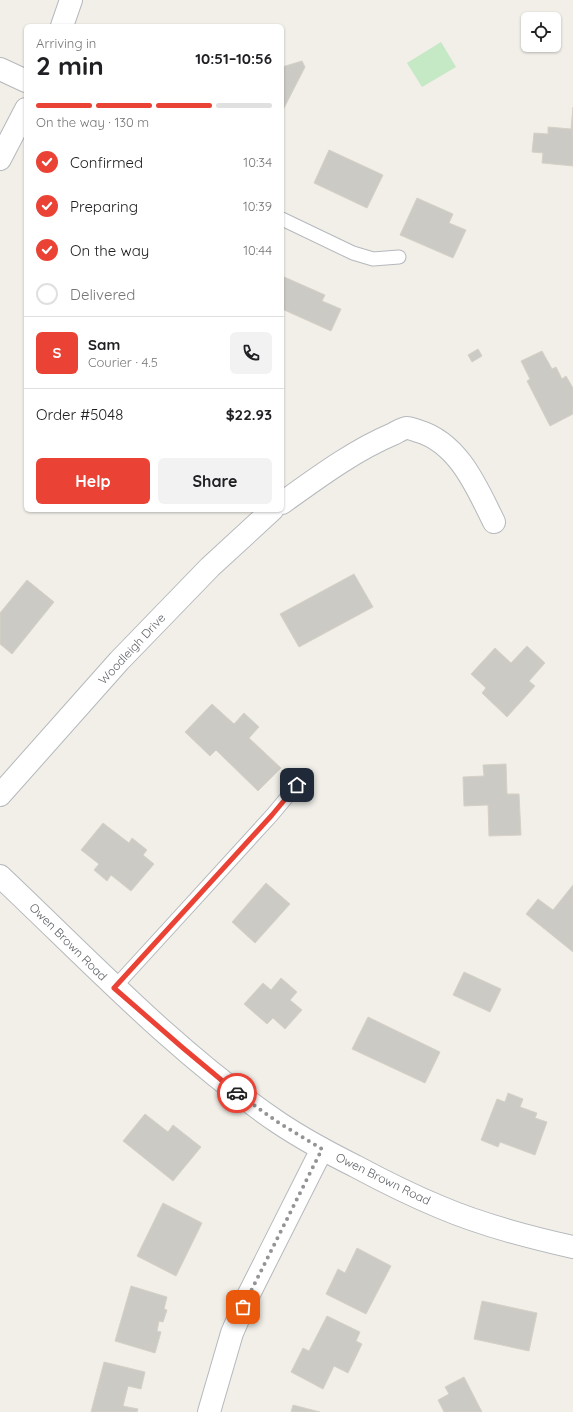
<!DOCTYPE html>
<meta charset="utf-8">
<style>
:root{--surface:#fff;--page:#f2f2f2;--text:#202124;--muted:#757577;--line:#e0e0e0;--accent:#ea4335}
body{margin:0;font-family:Quicksand,sans-serif;background:var(--page);color:var(--text);height:100vh;display:flex;flex-direction:column;font-size:15px;white-space:nowrap}
*{box-sizing:border-box;margin:0}
p{font-size:13px;color:var(--muted)}
.icon{flex:none;width:22px;height:22px;fill:none;stroke:currentColor;stroke-width:2;stroke-linecap:round;stroke-linejoin:round}
.map{position:relative;flex:1;overflow:hidden}
.side{position:absolute;left:24px;top:24px;width:260px;height:488px;display:flex;flex-direction:column;background:var(--surface);border-radius:6px;box-shadow:0 1px 3px #0004}
.side>*{flex:none}
.buttons{position:absolute;left:521px;top:12px;display:grid;gap:8px}
.buttons a{display:grid;place-items:center;width:40px;height:40px;border-radius:6px;background:var(--surface);box-shadow:0 1px 3px #0004;font-size:20px}
.pin{position:absolute;display:grid;place-items:center;width:34px;height:34px;color:#fff;margin:-17px;border-radius:8px;box-shadow:0 2px 6px #0006}
.courier{position:absolute;display:grid;place-items:center;width:40px;height:40px;margin:-20px;border:3px solid #ea4335;border-radius:50%;background:#fff;color:#222;box-shadow:0 1px 5px #0007}
.head em{font-style:normal;font-weight:800}
.head div{display:flex;flex-direction:column-reverse}
.head{display:flex;align-items:center;justify-content:space-between;height:68px;padding:0 12px}
h1{font-size:26px;font-weight:800;line-height:30px}
.bar{display:grid;grid-template-columns:repeat(4,1fr);gap:6px 4px;align-content:center;height:48px;padding:0 12px}
.bar i{height:5px;border-radius:3px;background:var(--line)}
.bar .on{background:var(--accent)}
.bar p{grid-column:span 4}
.line{display:flex;align-items:center;gap:10px;padding:0 12px;border-top:1px solid var(--line)}
.line div{flex:1}
.round{display:grid;place-items:center;flex:none;width:42px;height:42px;border-radius:6px;background:var(--page)}
ol{padding:0 12px;list-style:none}
li{display:flex;align-items:center;gap:12px;height:44px}
li p{margin-inline-start:auto}
li .icon{padding:4px;border-radius:50%;background:var(--accent);color:#fff;stroke-width:4}
li:last-child{color:var(--muted)}
li i{width:22px;height:22px;border:2px solid var(--line);border-radius:50%}
.action{display:flex;gap:8px;margin-top:auto;padding:8px 12px}
.action a{flex:1;height:46px;border-radius:6px;background:var(--accent);color:#fff;font-size:16px;font-weight:800;line-height:46px;text-align:center}
.action a+a{background:var(--page);color:var(--text)}
.map>svg:first-child{display:block}
.green{fill:#c5e8c5}
.building{fill:#cccac5;stroke:#d6d1c6}
.lines{fill:none;stroke-linecap:round;stroke-linejoin:round}
.service-casing{stroke:#b5b8bc;stroke-width:15}
.minor-casing{stroke:#b5b8bc;stroke-width:24}
.tertiary-casing{stroke:#b5b8bc;stroke-width:24}
.service{stroke:#fff;stroke-width:13}
.minor{stroke:#fff;stroke-width:22}
.tertiary{stroke:#fff;stroke-width:22}
.done{stroke:#929495;stroke-width:4;stroke-dasharray:0 7.2}
.route{stroke:#ea4335;stroke-width:5}
.labels{text-anchor:middle;stroke-width:4;stroke-linejoin:round;paint-order:stroke}
.street-label{font-size:12px;fill:#5f6368;stroke:#fff}
</style>
<div class="map">
<svg width="573" height="1412" viewBox="0 0 573 1412">
<rect width="100%" height="100%" fill="#f1efe8"/>
<!-- green -->
<path class="green" d="M441 42 456 67 422 87 407 63Z"/>
<!-- building -->
<g class="building">
<path d="M302 61 305 67 282 112V67Z"/>
<path d="M573 107V166L542 163 543 153 532 152 534 133 548 134V127L571 129Z"/>
<path d="M329 150 383 175 367 208 314 183Z"/>
<path d="M417 198 453 214 449 223 466 230 453 258 400 235Z"/>
<path d="M282 276 325 295 322 301 341 309 331 331 282 309Z"/>
<path d="M478 349 482 356 472 362 468 355Z"/>
<path d="M542 351 552 369 556 367 562 379 566 376 573 388V414L550 426 527 381 530 379 521 361Z"/>
<path d="M354 574 373 607 299 647 280 614Z"/>
<path d="M27 580 54 602 12 654 0 644V613Z"/>
<path d="M527 646 545 663 529 681 535 686 507 717 482 693 486 688 471 674 495 648 511 663Z"/>
<path d="M212 704 234 724 244 713 259 727 249 738 281 768 258 791 216 750 210 756 185 732Z"/>
<path d="M506 764 507 794H519L521 835 489 836 488 805 464 806 463 777 484 776 483 765Z"/>
<path d="M103 823 129 843 132 838 147 850 143 855 154 864 131 891 111 875 107 881 94 870 99 864 81 850Z"/>
<path d="M266 883 290 904 255 943 232 922Z"/>
<path d="M573 885V952L526 914 538 899 553 910Z"/>
<path d="M464 972 501 989 490 1012 453 995Z"/>
<path d="M281 978 297 992 290 1000 302 1010 285 1029 273 1018 267 1024 244 1004 263 983 271 990Z"/>
<path d="M368 1017 440 1052 425 1083 352 1049Z"/>
<path d="M508 1093 523 1099 520 1107 537 1113 535 1118 547 1122 535 1155 500 1142 498 1147 481 1140 497 1099 505 1102Z"/>
<path d="M145 1114 168 1132 173 1125 201 1147 173 1181 123 1141Z"/>
<path d="M163 1203 202 1223 176 1276 137 1256Z"/>
<path d="M357 1248 391 1266 366 1314 326 1294 338 1269 345 1273Z"/>
<path d="M131 1286 167 1297 164 1309 167 1310 163 1322 159 1321 157 1331 161 1332 155 1353 115 1341Z"/>
<path d="M482 1301 537 1313 529 1351 474 1339Z"/>
<path d="M327 1316 360 1332 356 1341 362 1344 348 1373 334 1366 323 1389 291 1372 303 1348 309 1351Z"/>
<path d="M104 1362 145 1372 141 1389 128 1386 123 1406 138 1409 137 1412H91Z"/>
<path d="M464 1377 482 1412H444L438 1400 449 1394 445 1387Z"/>
<path d="M293 1405 320 1412H291Z"/>
</g>
<g class="lines">
<!-- service casing -->
<g class="service-casing">
<g id="service">
<path d="M282 219 353 253 373 259 399 257"/>
<path d="M114 988 272 815 297 785"/>
</g>
</g>
<!-- minor casing -->
<g class="minor-casing">
<g id="minor">
<path d="M0 69 26 81"/>
<path d="M282 503C317 478 353 451 393 434 397 432 403 428 407 428 410 428 415 430 418 431 459 443 477 488 494 522"/>
<path d="M0 795 119 661 210 567 272 510"/>
<path d="M209 1412 232 1333 249 1294 322 1149"/>
</g>
</g>
<!-- tertiary casing -->
<g class="tertiary-casing">
<g id="tertiary">
<path d="M62 26 71 0"/>
<path d="M0 159 26 109"/>
<path d="M0 876C90 961 176 1053 279 1123 303 1139 329 1153 355 1166 383 1181 411 1195 440 1207 482 1225 528 1237 573 1247"/>
</g>
</g>
<!-- service -->
<use href="#service" class="service"/>
<!-- minor -->
<use href="#minor" class="minor"/>
<!-- tertiary -->
<use href="#tertiary" class="tertiary"/>
</g>
<g class="lines">
<!-- done -->
<path class="done" d="M237 1093 279 1123 322 1149 243 1307"/>
<!-- route -->
<path class="route" d="M237 1093 183 1048 114 988 272 815 297 785"/>
</g>
<g class="labels">
<!-- street labels -->
<g class="street-label">
<text transform="translate(132 649) rotate(-47)" y="4">Woodleigh Drive</text>
<text transform="translate(68 942) rotate(45)" y="4">Owen Brown Road</text>
<text transform="translate(383 1179) rotate(26)" y="4">Owen Brown Road</text>
</g>
</g>
</svg>
<div class="buttons">
<a><svg class="icon" aria-label="locate" viewBox="0 0 24 24"><circle cx="12" cy="12" r="6"/><path d="M12 2v4M12 18v4M2 12h4M18 12h4"/></svg></a>
</div>
<div class="pin" style="left:243px;top:1307px;background:#ea580c"><svg class="icon" aria-label="bag" viewBox="0 0 24 24"><path d="M5 8h14l-1 12H6zM9 8a3 3 0 0 1 6 0"/></svg></div>
<div class="pin" style="left:297px;top:785px;background:#1f2937"><svg class="icon" aria-label="home" viewBox="0 0 24 24"><path d="M3 11l9-7 9 7M6 9v11h12V9"/></svg></div>
<div class="courier" style="left:237px;top:1093px"><svg class="icon" aria-label="car" viewBox="0 0 24 24"><path d="M5 17H2v-5l4-1 3-4h7l3 4 3 1v5h-3M9 17h6M6 11h13"/><circle cx="7" cy="17" r="2"/><circle cx="17" cy="17" r="2"/></svg></div>
<section class="side">
<div class="head"><div><h1>2 min</h1><p>Arriving in</p></div><em>10:51–10:56</em></div>
<div class="bar"><i class="on"></i><i class="on"></i><i class="on"></i><i></i><p>On the way · 130 m</p></div>
<ol>
<li><svg class="icon" aria-label="check" viewBox="0 0 24 24"><path d="M5 12l5 5 9-10"/></svg>Confirmed<p>10:34</p></li>
<li><svg class="icon" aria-label="check" viewBox="0 0 24 24"><path d="M5 12l5 5 9-10"/></svg>Preparing<p>10:39</p></li>
<li><svg class="icon" aria-label="check" viewBox="0 0 24 24"><path d="M5 12l5 5 9-10"/></svg>On the way<p>10:44</p></li>
<li><i></i>Delivered</li>
</ol>
<div class="line" style="height:72px"><b class="round" style="background:var(--accent);color:#fff">S</b><div><b>Sam</b><p>Courier · 4.5</p></div><a class="round"><svg class="icon" aria-label="phone" viewBox="0 0 24 24"><path d="M5 4h4l2 5-3 2q2 4 5 5l2-3 5 2v4C11 20 4 13 5 4z"/></svg></a></div>
<div class="line" style="height:52px"><div>Order #5048</div><b>$22.93</b></div>
<div class="action"><a>Help</a><a>Share</a></div>
</section>
</div>
